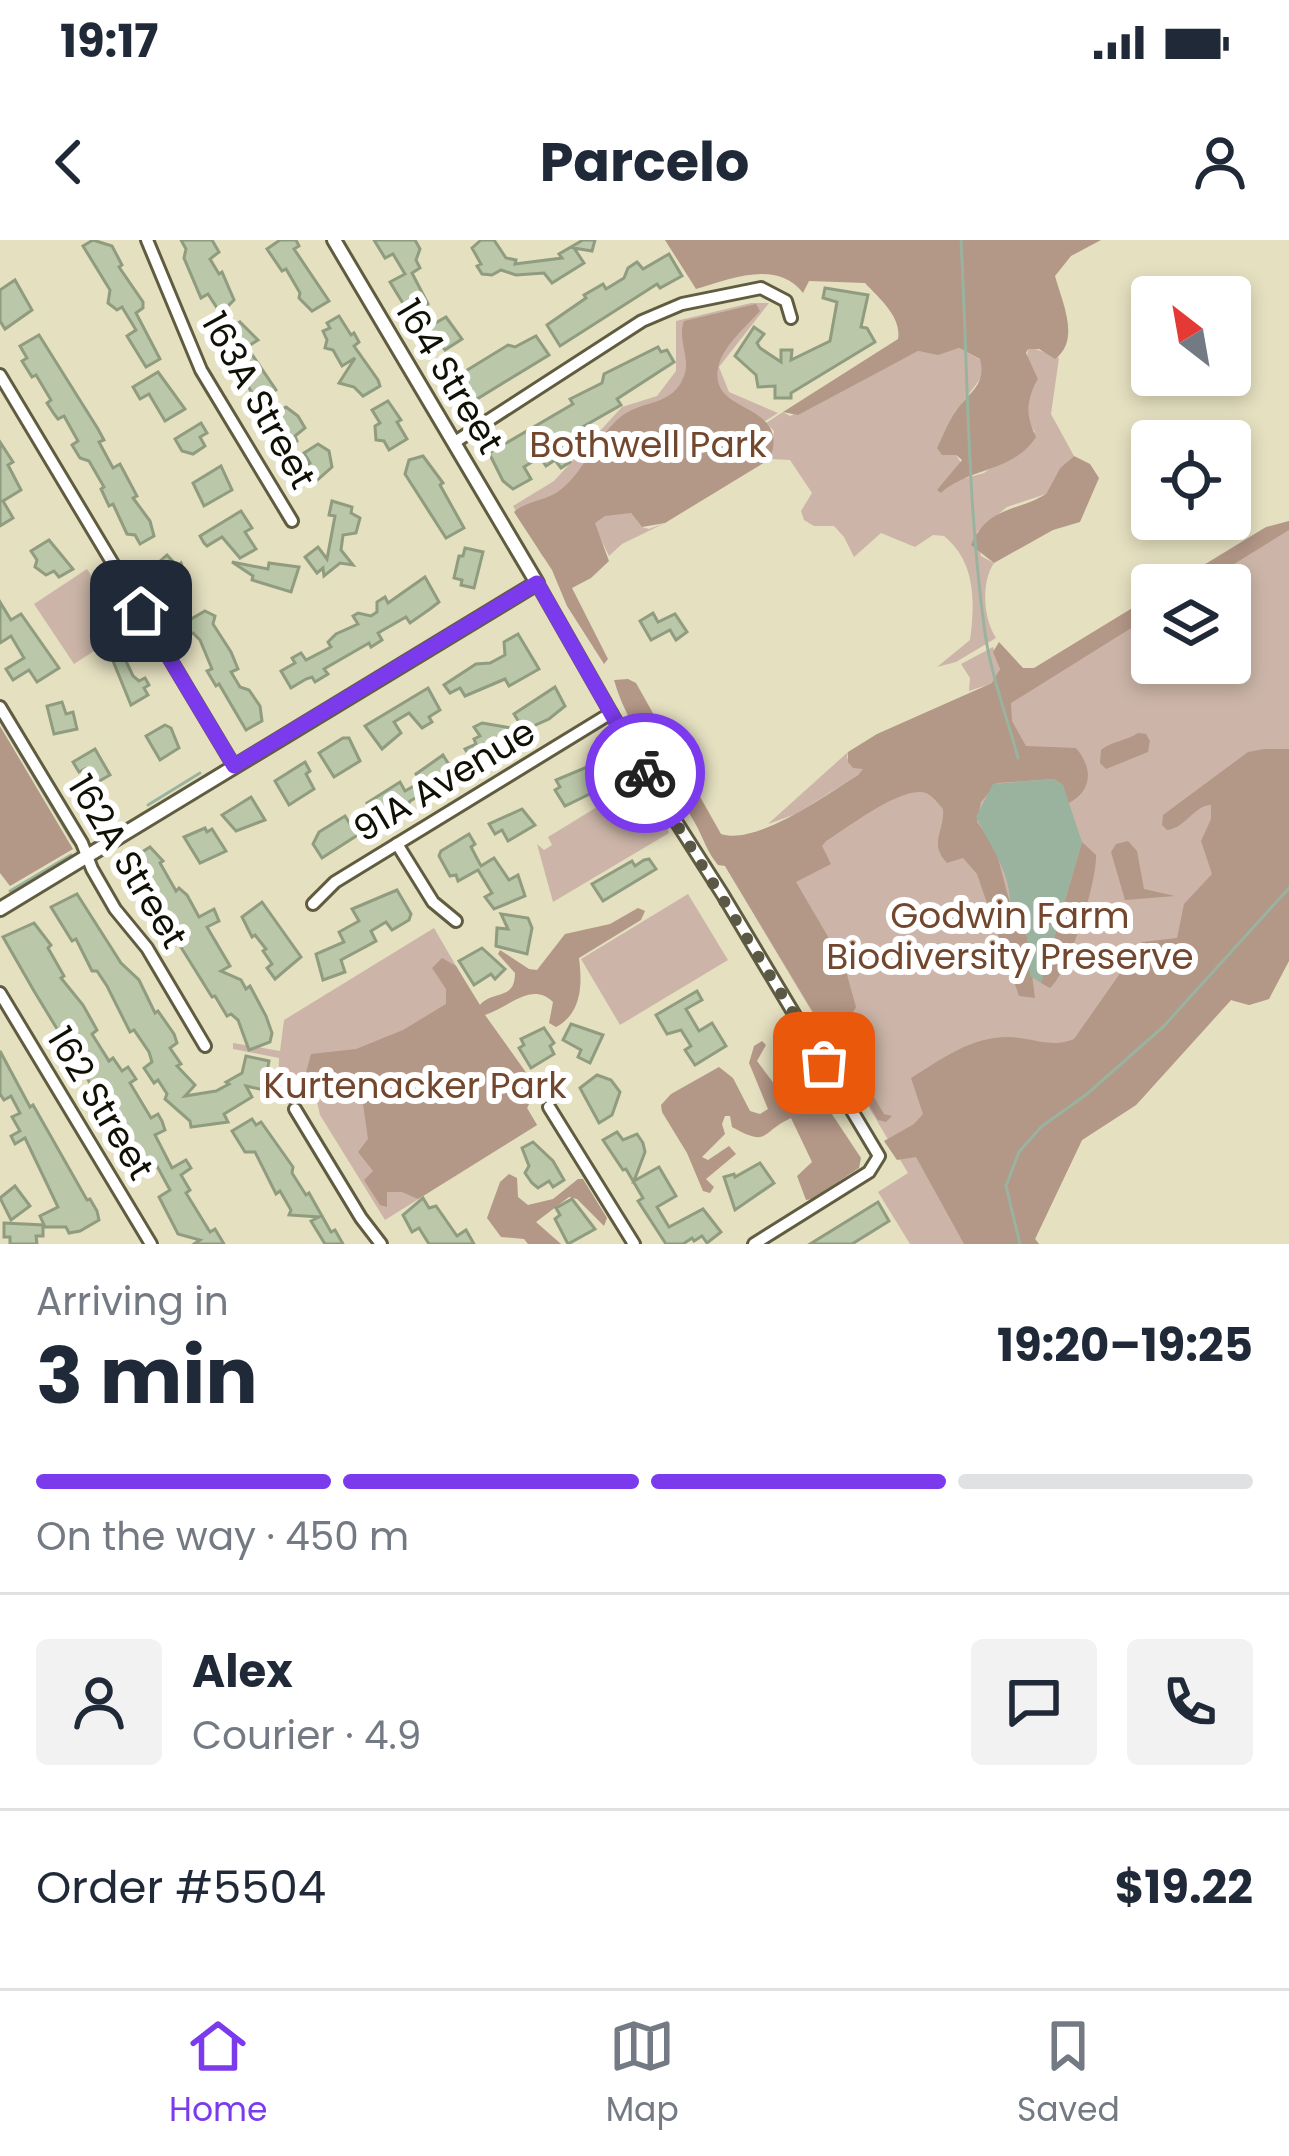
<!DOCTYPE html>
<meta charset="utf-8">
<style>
:root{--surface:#fff;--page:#f2f2f3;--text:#1f2937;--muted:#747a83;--line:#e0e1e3;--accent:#7c3aed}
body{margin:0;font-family:Poppins,sans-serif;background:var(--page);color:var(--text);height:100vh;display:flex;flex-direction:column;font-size:45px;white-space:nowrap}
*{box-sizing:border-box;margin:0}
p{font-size:39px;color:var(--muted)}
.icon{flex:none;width:66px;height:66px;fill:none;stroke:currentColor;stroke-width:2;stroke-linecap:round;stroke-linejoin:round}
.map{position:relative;height:1004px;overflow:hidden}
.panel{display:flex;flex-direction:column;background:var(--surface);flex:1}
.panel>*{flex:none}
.needle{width:78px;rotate:329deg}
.buttons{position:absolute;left:1131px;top:36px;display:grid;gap:24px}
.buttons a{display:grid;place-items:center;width:120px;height:120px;border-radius:12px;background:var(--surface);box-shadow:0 6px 18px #0003;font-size:60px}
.pin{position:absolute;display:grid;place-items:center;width:102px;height:102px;color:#fff;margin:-51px;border-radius:24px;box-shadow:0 6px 18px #0006}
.courier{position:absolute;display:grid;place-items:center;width:120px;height:120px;margin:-60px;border:9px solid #7c3aed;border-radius:50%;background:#fff;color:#222;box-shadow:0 3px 15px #0007}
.head em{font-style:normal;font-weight:700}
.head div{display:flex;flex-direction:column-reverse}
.head{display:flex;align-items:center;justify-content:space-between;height:204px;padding:0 36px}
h1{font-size:78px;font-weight:700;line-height:90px}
.bar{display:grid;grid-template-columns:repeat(4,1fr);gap:18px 12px;align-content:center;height:144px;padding:0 36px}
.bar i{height:15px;border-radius:9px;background:var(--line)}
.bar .on{background:var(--accent)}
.bar p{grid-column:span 4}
.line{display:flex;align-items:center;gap:30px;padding:0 36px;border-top:3px solid var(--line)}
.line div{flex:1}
.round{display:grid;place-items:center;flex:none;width:126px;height:126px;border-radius:12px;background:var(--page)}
.status{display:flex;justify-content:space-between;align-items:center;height:84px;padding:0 60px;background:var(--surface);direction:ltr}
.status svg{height:33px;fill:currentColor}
header{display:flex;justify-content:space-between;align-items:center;height:156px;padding:0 36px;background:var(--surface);font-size:54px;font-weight:700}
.menu{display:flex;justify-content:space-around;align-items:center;height:168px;border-top:3px solid var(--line);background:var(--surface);font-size:33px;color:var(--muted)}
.menu a{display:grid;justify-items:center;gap:6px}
.menu .on{color:var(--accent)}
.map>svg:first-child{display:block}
.green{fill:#ccb5a8}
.forest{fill:#b39787}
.water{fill:#9ab39e}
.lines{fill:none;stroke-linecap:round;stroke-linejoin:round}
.stream{stroke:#9ab39e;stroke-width:3}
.building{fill:#bbc7a9;stroke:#909c7f;stroke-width:3}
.minor-casing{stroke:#605c40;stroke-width:16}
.tertiary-casing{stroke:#605c40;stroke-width:18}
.minor{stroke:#fff;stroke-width:10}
.tertiary{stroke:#fff;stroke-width:12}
.done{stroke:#5b5946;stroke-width:12;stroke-dasharray:0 21.6}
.route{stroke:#7c3aed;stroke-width:15}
.labels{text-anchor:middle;stroke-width:12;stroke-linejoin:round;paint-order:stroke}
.street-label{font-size:36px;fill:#111005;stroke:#fff}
.park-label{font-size:36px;fill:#72472d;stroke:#fff}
</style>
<div class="status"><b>19:17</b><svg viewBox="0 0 49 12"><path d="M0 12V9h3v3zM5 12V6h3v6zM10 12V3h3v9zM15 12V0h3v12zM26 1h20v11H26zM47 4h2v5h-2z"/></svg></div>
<header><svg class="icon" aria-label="back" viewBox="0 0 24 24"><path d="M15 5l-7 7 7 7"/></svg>Parcelo<svg class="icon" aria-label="person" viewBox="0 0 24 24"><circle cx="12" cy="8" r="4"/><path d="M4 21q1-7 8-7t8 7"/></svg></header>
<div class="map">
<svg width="1289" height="1004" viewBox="0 0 1289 1004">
<rect width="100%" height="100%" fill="#e5e0c0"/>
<!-- green -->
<g class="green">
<path d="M751 63H769L719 127 729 152 778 173 616 273H631L642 287 649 289 665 283 622 304 609 316 595 287 543 317 513 266 554 241 622 167 657 156 676 131V81Z"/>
<path d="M959 108 981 120 984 134 956 171 942 215H956L962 224 938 249 941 253 955 241 984 233 1035 192C1020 172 1029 158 1038 139L1027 117 1028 109 1033 108 1059 118 1051 174 1074 216 1060 228 1046 254 1007 267 977 292 981 316 994 323C981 342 983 378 996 398L956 422 937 427 970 400C975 362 976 322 944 296L933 295 915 307 881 293 854 317 844 297 834 286H814L804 280 801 271 812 253 790 220 770 219 774 191 766 183 783 172 790 176 918 111 938 114Z"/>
<path d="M1289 281V705L1276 714 1269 759 1249 765 1231 760 1136 865 1082 900 1035 999 1039 1004H910L878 952 908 933 725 626 1152 365V423H1230V345H1185Z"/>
<path d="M87 329 127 390 74 424 34 364Z"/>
<path d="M993 407 1000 429 993 443 969 451 970 438 961 424Z"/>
<path d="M848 512 847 518 864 529 858 535 796 574 768 584Z"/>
<path d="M638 542 665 580 669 593 553 662 537 604 544 610 552 605 548 597Z"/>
<path d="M688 654 728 720 620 785 581 719Z"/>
<path d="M434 688 484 774 537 848 527 868 537 885 385 980 320 875 316 857 298 846 278 855 279 818 233 809V803L280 811 284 780Z"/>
</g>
<!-- forest -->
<g class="forest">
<path d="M665 0H1101L1071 16 1055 36C1062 62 1081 100 1055 119L1039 109H1028L1026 113 1038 139C1026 162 1025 173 1036 197 1014 232 969 227 941 253L937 250 962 220 956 215H942L937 208C943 196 948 182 956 171 969 152 987 145 980 119L959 108 938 115 918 111 798 175 783 172 898 99C902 77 879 58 865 43L809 41 803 53C777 19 730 39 696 49Z"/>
<path d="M756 64 760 71C747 86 725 104 719 124 704 177 792 159 770 219L665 283 642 287 631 273 605 276 595 283 609 321 591 338 572 348 608 419 604 424 567 366 552 330 514 272C525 262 542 261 556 253 582 237 597 194 623 175 644 160 673 166 684 136 691 118 677 100 684 81Z"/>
<path d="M1074 216 1090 224 1099 238 1080 282 1053 290 994 323 971 305C989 265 1015 273 1046 254L1060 228Z"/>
<path d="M1289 281V290L1200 345H1171L1266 287Z"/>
<path d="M1152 356V375L1011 463 1012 481 1026 506 1076 508C1094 529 1092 552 1067 564L1063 545 1054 539 997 543 981 562 977 582 995 607 1011 667 1027 696 1035 758 1019 756 977 634 963 618 947 623C928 603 945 591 943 569 937 562 930 552 921 552 896 550 847 588 826 601L822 606 831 624 796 642 844 724 856 767 844 788 860 834 884 874 892 876 886 882 878 880 725 626 718 625C707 612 703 597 695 583 669 537 628 491 614 440L628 439 636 443 721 594C756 606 826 555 858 535L863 529 853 528 848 522V512L877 494 992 443 1000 429 993 412 999 402 1023 428H1034Z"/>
<path d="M0 486 73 609 10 646 0 633Z"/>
<path d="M1138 493 1146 494 1150 501 1148 512 1106 529 1100 523 1101 510C1112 501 1126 501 1138 493Z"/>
<path d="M1264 509H1289V721L1269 759 1249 765 1231 760 1136 865 1082 900 1035 999 1039 1004H964L916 917 897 920 884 901 914 884 923 874 911 838C942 819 970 797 1008 797 1031 797 1052 809 1074 799L1142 702 1177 698 1184 664 1212 634 1201 601 1211 579V565C1194 565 1186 588 1167 590L1162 585 1163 575 1248 512Z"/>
<path d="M1128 601 1137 611 1144 649 1175 656 1125 660 1111 612 1116 604Z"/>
<path d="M1082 602 1096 615C1097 642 1069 731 1050 748L1041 743Z"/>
<path d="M638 668 645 671 641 680 579 718C582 742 583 773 556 787L549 783 553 762C532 741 509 767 485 775L537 848 527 868 537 885 418 959 402 952H387V967L380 965 364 940 373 931 358 912 368 899 362 857 351 855 335 864 321 860 304 840 311 814 356 809 403 790 446 764V749L432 728 442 718 456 726 480 765C493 750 515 761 515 733L498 714 500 710 529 729 537 730 565 694 610 684Z"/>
<path d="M762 801 766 805 757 821 775 845 788 853 810 841 861 918 859 928 812 959 806 960 797 936 812 922 791 878C760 892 770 908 732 887L730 876H725L722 884 725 894 702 917 708 920 729 906 736 914 706 939 714 947 710 953 703 951 687 913 662 872 661 865 671 854 719 827 733 838 750 871 760 874 768 869 749 823 754 806Z"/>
<path d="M509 934 517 938 518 957 528 965 553 959 578 939H583L607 978 604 986 577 959 569 957 536 982 561 1004H528L524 999 501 997 487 978 500 942Z"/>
</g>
<!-- water -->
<path class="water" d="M1054 539 1063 545 1082 602 1041 743 1030 736 1027 696 1007 679C1019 642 990 607 976 577L993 544Z"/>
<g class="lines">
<!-- stream -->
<g class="stream">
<path d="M961 0C968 131 967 263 985 393 991 435 1007 477 1018 518"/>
<path d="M0 480 73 602"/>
<path d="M148 565 200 533"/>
<path d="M10 651 71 615"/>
<path d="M1020 1004 1006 946 1019 912 1041 887 1087 854 1163 787 1289 648"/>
</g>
</g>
<!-- building -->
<g class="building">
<path d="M93 0 112 6 122 25 119 27 143 62V68L136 73 160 119 146 127 127 96 136 90 122 67 117 70 108 63 110 50 83 6Z"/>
<path d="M181 0H212L219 12 210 19 219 34 222 32 234 60 228 66 219 71 208 54 201 58 184 18 186 9Z"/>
<path d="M280 0H296L299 6 294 9 329 61 312 71 299 58 300 53 286 29 282 31 267 9Z"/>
<path d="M374 0H415L420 9 416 20 420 28 412 33 428 64 421 68 432 85 446 77 462 99 445 110 433 92 424 98 390 42 405 34 393 14 385 18Z"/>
<path d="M481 0H494L506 18 516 20 515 24 562 18 559 14 583 0H595L592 11 574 8 584 23 552 43 544 33 516 35 501 30 492 35 482 34 477 26 481 24 472 8Z"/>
<path d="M669 14 682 36 660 48 657 44 560 106 547 85 586 58 584 55 603 44 606 49 624 38 628 28 637 22 643 29Z"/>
<path d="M15 40 32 70 5 89 0 81V50Z"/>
<path d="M825 48 868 55 861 87 867 88 875 102 791 153V158H775V146L758 147 756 135 735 116 754 87 764 94 757 103 760 108 781 122V110H792L791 120 830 101 837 62 823 58Z"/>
<path d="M339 76 351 95 354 93 359 102 354 106 378 140 380 146 363 156 354 147 339 143 355 118 342 126 333 110 325 108 327 100 323 91 330 88 327 83Z"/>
<path d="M240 82 258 100 247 107 276 150 257 164 243 135 221 108 229 103 223 92Z"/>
<path d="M39 95 98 189 104 200 99 202 113 228 120 224 137 256 133 258 150 281 154 296 140 304 135 295 127 294 113 264 109 266 101 249 104 247 89 221 80 218 72 205 78 201 64 176 58 179 54 174 47 163 51 160 36 135 32 137 22 121 27 118 20 106Z"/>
<path d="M536 96 549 115 459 170 446 143 508 105 515 107Z"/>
<path d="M658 107 661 112 667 110 674 122 617 159 621 165 579 189 583 194 560 207 570 222 561 228 555 220 546 226 540 217 524 227 531 239 513 249 503 241 489 213 573 164 570 159 602 143 604 134Z"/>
<path d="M158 132 185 169 165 181 149 154 140 159 133 147Z"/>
<path d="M388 161 401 180 397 182 407 199 389 210 384 201 376 200 375 186 380 183 372 170Z"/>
<path d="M286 167 298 176 305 188 295 196 297 201 280 211 270 194 275 191 271 176Z"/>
<path d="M201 183 207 193 200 197 205 206 193 214 182 211 175 199Z"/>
<path d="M0 202 13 222 8 225 21 250 3 261 13 278 0 286Z"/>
<path d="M318 204 329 211 332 227 314 243 304 228 310 223 304 213Z"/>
<path d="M423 216 443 243 440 245 464 288 446 298 405 234 409 220Z"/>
<path d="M221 226 232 250 204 266 193 243Z"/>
<path d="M332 261 352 267 351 273 360 278 356 293 343 295 341 310 353 325 340 323 324 336 323 328 317 333 305 317 318 307 327 319 335 276 329 275Z"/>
<path d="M241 271 252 288 245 292 256 309 240 318 222 297 207 306 204 303 200 296Z"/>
<path d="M49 300 73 329 59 337 54 331 46 335 35 327 37 320 31 311Z"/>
<path d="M465 308 483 312 474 348 461 345 462 340 454 338 459 316H463Z"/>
<path d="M167 315 177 326 181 323 189 345 164 360 150 330Z"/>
<path d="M232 322 268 329 269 323 299 327 291 352 252 340 253 336Z"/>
<path d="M425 337 439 362 430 369 410 383 406 377 378 393 382 400 371 407 369 403 324 429 328 434 315 442 312 437 306 439 291 448 281 431 295 423 292 418 301 413 306 420 331 407 328 402 336 394 358 384 353 376 358 373 371 376 377 372V362L385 357 388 363Z"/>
<path d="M0 362 11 380 21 374 59 428 37 442 29 430 13 440 6 429 24 418 11 396 0 403Z"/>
<path d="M205 371 215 376 213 384 231 412 238 429 231 432 240 447 249 450 260 466 262 481 246 490 219 444 216 446 207 431 212 429 200 400 193 393 186 397 179 386Z"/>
<path d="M653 373 658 382 675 374 687 392 676 400 670 390 651 400 640 381Z"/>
<path d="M518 394 539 429 509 446 505 439 465 456 460 448 450 453 444 445 476 424 490 423 505 415 504 402Z"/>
<path d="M124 417 133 436 139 441 145 438 149 445 144 448 148 455 131 465 113 421Z"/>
<path d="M555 447 565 466 549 479 524 490 514 474Z"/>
<path d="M428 448 440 470 429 477 432 482 422 488 409 473 394 482 401 493 382 509 365 486Z"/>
<path d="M62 462 66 474 73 472 77 489 54 494 47 466Z"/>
<path d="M482 483 517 489V503L506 511H488L471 519 465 509 476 504 474 499 480 496 474 487Z"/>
<path d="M165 485 171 488 179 508 160 520 146 496Z"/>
<path d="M343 498H349L360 521 334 537 319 513Z"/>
<path d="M95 509 110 535 94 544 85 529 79 532 73 522Z"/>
<path d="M443 515 451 528 458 524 463 532 410 561 406 569 384 584 378 582 322 618 313 604 319 592 345 576 350 584 371 570 367 563 400 542 405 551 421 542 416 534Z"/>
<path d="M305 522 310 531 306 534 314 549 289 565 275 541Z"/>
<path d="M594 524 608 545 565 566 555 550 560 547 556 540Z"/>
<path d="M251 557 265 580 236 591 222 575Z"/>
<path d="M522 569 535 585 508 601 502 590 495 594 489 584Z"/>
<path d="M205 588 207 592 212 589 226 611 200 623 184 597Z"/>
<path d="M469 594 475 604 471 607 481 626 494 618 509 640 518 635 525 656 494 669 485 657 492 653 478 630 458 641 456 635 450 636 439 616 441 611Z"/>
<path d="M150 607 163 621 160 623 176 651 179 648 187 655 199 677 214 669 219 681 207 687 230 726 221 731 241 740 246 749 250 746 266 776 272 793 270 802 249 810 238 780 231 774 227 776 215 756 212 757 164 680 149 660 143 662 124 631 123 624Z"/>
<path d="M644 620 649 619 656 629 603 661 592 644 632 621 635 626Z"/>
<path d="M397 650 411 674 409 680 392 690 386 682 371 691 376 701 341 720 345 732 323 740 316 714 344 702 339 692 359 681 352 669Z"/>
<path d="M77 654 121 723 139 740 155 773 158 771 174 794 177 803 170 808 181 824 177 826 195 845 185 856 216 851 229 844 226 842 242 833 246 816 269 821 264 850 246 846 252 857 224 874 228 882 191 887 190 881 165 859 167 854 158 840 154 843 144 828 152 822 149 812 134 790 130 792 107 746 97 731H92L76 699 72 701 51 667Z"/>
<path d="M262 662 301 717 275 739 267 728 272 724 263 711 266 709 255 695 252 697 242 677Z"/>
<path d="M501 674 528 678 532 688 527 714 496 706 497 688 508 689Z"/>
<path d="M34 683 51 705 48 708 64 736 61 738 83 765 97 790 92 794 109 821 113 818 122 831 128 827 136 839 130 843 151 878 158 874 162 881 165 890 155 895 172 928 186 920 191 928 181 935 190 950 186 953 210 992 215 989 224 1004H194L200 1000 178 994 159 957 170 950 157 926 149 931 138 915 135 917 34 751 3 697Z"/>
<path d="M482 708 505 729 495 739 491 734 474 745 459 721Z"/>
<path d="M697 751 702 760 686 769 699 791 712 783 726 806 695 825 685 810 691 806 681 790 667 794 656 775Z"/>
<path d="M571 784 603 795 590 823 578 817 581 810 563 800Z"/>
<path d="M544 788 554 803 550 806 554 814 531 828 519 808 524 805 521 799Z"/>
<path d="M0 811 30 867 33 865 87 960 90 959 97 971 99 980 80 991 69 993 66 987H45L40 976 58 967 25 898 15 904 11 896 20 891 12 877 20 873 11 856 4 860 0 854Z"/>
<path d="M597 835 611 840 620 852 612 875 599 883 580 848Z"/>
<path d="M252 879 256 885 261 882 293 927 292 933 306 955 309 953 331 992 335 990 343 1004H325L311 981 319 977 289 975 291 970 280 951 276 954 255 912H245L232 891Z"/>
<path d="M617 892 623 900 637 894 643 903 645 912 634 941 659 927 676 956 657 967 669 987 703 969 721 992 707 1003 702 996 694 1001 692 998 683 1004H666L638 961 643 958 626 929 623 930 603 900Z"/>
<path d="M533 902 553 921 564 940 553 947 549 941 538 948 532 943 525 933 529 926 522 908Z"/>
<path d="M760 923 774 943 735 970 724 937 734 934 735 937Z"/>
<path d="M15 946 30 966 11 980 0 958Z"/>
<path d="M423 958 429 968 436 966 457 996 466 990 474 1004H429L419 988 412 992 403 975Z"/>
<path d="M572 959 595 989 568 1004 555 979 560 975 556 968Z"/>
<path d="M878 962 889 981 852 1004H810Z"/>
<path d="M4 983 43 985V996H36L37 1004H10V997H4Z"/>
</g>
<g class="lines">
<!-- minor casing -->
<g class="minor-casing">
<g id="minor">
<path d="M147 0 201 130 292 281"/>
<path d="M0 135 234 526"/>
<path d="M455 202 642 81 682 64 761 48 786 61 791 78"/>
<path d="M537 343 647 536 723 655 879 916 869 932 754 1004"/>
<path d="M0 467 82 603 92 629 115 669 147 708 205 806"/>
<path d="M397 604 433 662 456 681"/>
<path d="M313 664 335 642 611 473"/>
<path d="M0 753 151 1004"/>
<path d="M549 867 634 1004"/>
<path d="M295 869 361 978 381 1004"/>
</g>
</g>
<!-- tertiary casing -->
<g class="tertiary-casing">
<path id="tertiary" d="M0 669 537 343 334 0"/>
</g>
<!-- minor -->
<use href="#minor" class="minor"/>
<!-- tertiary -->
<use href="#tertiary" class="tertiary"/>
</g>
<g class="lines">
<!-- done -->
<path class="done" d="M645 533 824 823"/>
<!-- route -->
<path class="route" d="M141 371 234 526 537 343 645 533"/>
</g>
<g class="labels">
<!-- street labels -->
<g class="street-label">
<text transform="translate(450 136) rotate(59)" y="13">164 Street</text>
<text transform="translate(259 160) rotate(61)" y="13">163A Street</text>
<text transform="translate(444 540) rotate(-31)" y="13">91A Avenue</text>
<text transform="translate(128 621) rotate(59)" y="13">162A Street</text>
<text transform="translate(101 863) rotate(59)" y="13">162 Street</text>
</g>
<!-- park labels -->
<g class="park-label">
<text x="648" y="217">Bothwell Park</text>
<text x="1010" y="688">Godwin Farm<tspan x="1010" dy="41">Biodiversity Preserve</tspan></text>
<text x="415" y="858">Kurtenacker Park</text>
</g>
</g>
</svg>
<div class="buttons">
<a><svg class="needle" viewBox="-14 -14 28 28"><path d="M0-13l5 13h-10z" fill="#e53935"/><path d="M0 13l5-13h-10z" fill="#747a83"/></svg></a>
<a><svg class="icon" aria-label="locate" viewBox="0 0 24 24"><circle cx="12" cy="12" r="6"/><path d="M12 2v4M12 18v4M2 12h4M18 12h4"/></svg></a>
<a><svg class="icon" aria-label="layers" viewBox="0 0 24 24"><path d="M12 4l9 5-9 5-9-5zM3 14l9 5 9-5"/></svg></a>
</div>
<div class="pin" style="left:824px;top:823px;background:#ea580c"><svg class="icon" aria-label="bag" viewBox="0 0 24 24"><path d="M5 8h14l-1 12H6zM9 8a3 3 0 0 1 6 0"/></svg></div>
<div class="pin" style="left:141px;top:371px;background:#1f2937"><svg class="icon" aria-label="home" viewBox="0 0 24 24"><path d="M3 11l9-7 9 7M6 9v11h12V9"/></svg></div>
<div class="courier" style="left:645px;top:533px"><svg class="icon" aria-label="bike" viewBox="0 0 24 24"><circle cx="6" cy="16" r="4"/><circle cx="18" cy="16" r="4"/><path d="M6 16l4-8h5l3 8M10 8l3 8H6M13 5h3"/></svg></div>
</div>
<section class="panel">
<div class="head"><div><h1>3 min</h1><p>Arriving in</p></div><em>19:20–19:25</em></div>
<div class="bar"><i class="on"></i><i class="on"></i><i class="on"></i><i></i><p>On the way · 450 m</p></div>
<div class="line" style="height:216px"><a class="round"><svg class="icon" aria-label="person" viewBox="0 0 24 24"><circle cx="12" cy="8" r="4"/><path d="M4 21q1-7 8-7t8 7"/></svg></a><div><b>Alex</b><p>Courier · 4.9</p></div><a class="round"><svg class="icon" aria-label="chat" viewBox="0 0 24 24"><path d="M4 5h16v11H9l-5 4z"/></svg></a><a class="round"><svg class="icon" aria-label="phone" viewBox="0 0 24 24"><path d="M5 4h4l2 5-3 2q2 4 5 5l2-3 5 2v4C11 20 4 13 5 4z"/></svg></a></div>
<div class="line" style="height:156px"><div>Order #5504</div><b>$19.22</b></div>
</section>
<nav class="menu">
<a class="on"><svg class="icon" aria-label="home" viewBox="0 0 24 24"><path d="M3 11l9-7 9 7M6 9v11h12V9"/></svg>Home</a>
<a><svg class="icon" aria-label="map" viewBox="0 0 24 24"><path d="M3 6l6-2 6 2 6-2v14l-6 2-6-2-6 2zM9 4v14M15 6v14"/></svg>Map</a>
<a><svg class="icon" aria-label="saved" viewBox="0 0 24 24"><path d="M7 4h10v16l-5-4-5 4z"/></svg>Saved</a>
</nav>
